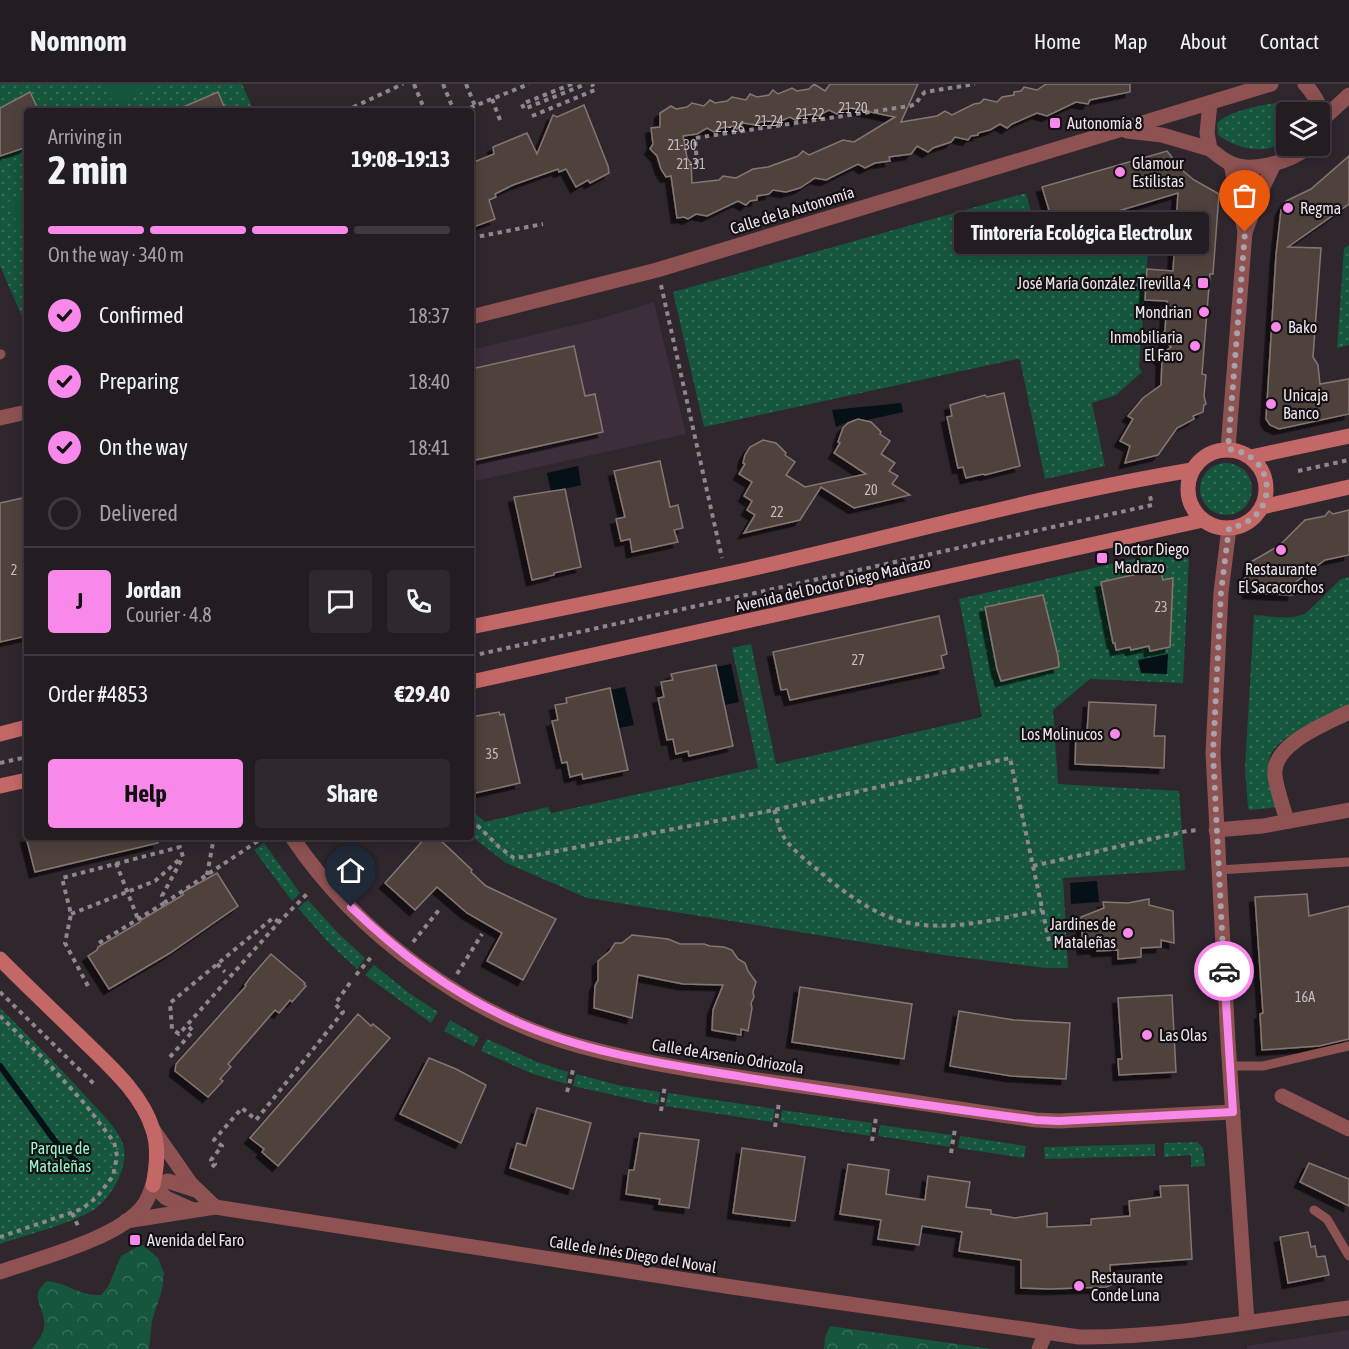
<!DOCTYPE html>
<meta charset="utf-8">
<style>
:root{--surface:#231c22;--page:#2f292f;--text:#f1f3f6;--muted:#a3a1a5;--line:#403a40;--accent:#f888ea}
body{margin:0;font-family:"Asap Condensed",sans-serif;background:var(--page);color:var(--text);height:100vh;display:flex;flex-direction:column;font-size:22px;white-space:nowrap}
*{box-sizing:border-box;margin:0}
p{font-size:20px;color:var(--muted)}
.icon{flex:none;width:33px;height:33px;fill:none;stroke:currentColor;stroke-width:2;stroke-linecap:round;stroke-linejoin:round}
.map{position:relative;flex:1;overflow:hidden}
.details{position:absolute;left:24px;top:24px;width:450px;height:732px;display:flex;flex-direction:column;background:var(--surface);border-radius:6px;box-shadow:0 3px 15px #0003,0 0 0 2px var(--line)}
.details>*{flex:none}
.tools{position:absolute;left:1276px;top:18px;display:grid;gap:12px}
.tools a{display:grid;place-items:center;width:54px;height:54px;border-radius:6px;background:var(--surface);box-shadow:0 3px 15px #0003,0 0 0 2px var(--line);font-size:30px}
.pin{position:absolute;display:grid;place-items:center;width:51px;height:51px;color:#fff;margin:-62px -26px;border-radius:50% 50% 50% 0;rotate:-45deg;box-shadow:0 0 6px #0007}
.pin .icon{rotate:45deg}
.courier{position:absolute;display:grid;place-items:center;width:60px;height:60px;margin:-30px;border:4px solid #f888ea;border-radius:50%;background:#fff;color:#222;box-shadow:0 2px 8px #0007}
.bubble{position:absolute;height:42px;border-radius:6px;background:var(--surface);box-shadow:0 3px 15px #0003,0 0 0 2px var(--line);font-size:20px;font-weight:700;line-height:42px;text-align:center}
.summary em{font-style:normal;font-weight:700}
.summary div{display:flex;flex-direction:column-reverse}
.summary{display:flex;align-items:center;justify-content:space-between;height:102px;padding:0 24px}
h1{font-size:39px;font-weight:700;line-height:45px}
.bar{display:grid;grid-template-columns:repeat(4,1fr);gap:9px 6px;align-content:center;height:72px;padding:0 24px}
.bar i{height:8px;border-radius:4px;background:var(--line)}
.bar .active{background:var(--accent)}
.bar p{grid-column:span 4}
.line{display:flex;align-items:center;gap:15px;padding:0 24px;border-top:2px solid var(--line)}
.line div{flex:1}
.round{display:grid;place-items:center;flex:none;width:63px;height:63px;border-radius:6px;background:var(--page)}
ol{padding:0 24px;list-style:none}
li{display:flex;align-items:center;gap:18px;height:66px}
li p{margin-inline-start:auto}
li .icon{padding:6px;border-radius:50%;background:var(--accent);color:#111;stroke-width:4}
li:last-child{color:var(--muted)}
li i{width:33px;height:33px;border:3px solid var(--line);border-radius:50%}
.action{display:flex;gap:12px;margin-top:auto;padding:12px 24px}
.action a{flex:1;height:69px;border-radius:6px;background:var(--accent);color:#111;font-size:24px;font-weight:700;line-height:69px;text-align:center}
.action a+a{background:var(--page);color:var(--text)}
header{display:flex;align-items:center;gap:36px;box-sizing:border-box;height:84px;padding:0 30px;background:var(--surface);border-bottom:2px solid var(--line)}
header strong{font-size:28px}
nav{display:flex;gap:33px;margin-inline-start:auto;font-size:21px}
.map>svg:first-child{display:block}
.built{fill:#3c2e3b}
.green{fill:url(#green-dots)}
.forest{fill:url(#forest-crowns)}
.pitch{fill:#15563d}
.water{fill:#051017}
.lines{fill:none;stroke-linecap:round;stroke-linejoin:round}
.stream{stroke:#051017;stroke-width:6}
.building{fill:#50423e;stroke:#857671;stroke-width:1.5;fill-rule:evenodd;filter:url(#shadow)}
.path{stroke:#8f878e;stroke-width:4;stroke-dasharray:4.5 4.5;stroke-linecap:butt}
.service{stroke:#8d5251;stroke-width:9}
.minor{stroke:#8d5251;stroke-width:15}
.tertiary{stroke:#8d5251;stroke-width:15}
.secondary{stroke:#c46767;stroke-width:15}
.done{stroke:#aaa2a9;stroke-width:6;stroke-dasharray:0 10.8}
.route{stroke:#f888ea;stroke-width:8}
.poi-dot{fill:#f888ea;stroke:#141014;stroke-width:2}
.labels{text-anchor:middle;stroke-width:4.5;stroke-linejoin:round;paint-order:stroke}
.number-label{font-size:14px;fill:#c5bcc0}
.poi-label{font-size:16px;fill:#ece5eb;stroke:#141014;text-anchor:start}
.street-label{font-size:16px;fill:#ece5eb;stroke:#141014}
.park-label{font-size:16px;fill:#95facb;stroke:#141014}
</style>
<header>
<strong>Nomnom</strong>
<nav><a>Home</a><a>Map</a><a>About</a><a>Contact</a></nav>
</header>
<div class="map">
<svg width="1349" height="1265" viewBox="0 0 1349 1265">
<defs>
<pattern id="green-dots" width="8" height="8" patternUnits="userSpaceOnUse" patternTransform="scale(1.5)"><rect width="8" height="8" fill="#15563d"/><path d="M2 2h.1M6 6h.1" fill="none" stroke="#376e59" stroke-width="1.8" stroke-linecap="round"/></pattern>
<pattern id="forest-crowns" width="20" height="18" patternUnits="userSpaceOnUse" patternTransform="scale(1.5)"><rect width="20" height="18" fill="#15563d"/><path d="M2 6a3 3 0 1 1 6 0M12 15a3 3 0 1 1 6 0" fill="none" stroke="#376e59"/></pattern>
<filter id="shadow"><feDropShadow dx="-5.5" dy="5.5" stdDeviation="0" flood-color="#0009"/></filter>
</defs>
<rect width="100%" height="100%" fill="#2f262e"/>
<!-- built -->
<g class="built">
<path d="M654 218 686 350 471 398V266L599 235Z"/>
<path d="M1349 1246V1265H1247V1262Z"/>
</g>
<!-- green -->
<g class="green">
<path d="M0 0H242L254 27H27V244L0 182Z"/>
<path d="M1295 16 1303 20 1306 28H1287V56C1266 72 1237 65 1218 51L1217 40C1227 25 1276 19 1295 16Z"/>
<path d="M1021 110H1026L1044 171 1150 142 1139 283 1142 288 1116 311 1092 319 1105 382 1045 395 1020 276 1017 275 704 343 673 208 1018 111 1020 112Z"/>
<path d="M1349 161V261L1337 264 1344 164Z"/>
<circle cx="1226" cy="405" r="26"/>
<path d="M1172 466 1189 475 1183 599 1090 595 1053 626 1058 700 1179 707 1185 786 1063 794 1068 884H1046L943 871 587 814 506 779 471 752V726L485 738 548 723 551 729 758 684 732 564 751 560 776 680 982 633 959 515Z"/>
<path d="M1349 493V622C1327 633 1274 651 1269 676 1267 692 1274 708 1278 723L1250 726 1248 724 1245 684 1254 531C1271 532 1291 537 1306 529L1341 495Z"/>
<path d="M264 759 300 809 292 817 254 766Z"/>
<path d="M308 816 338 849 365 874 357 885 329 859 298 824Z"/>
<path d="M374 881 409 909 438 928 431 939 365 891Z"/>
<path d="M0 924C31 955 63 987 93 1020 103 1031 118 1045 123 1060 130 1081 112 1113 95 1125 71 1140 28 1150 0 1160Z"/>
<path d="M450 936 479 953 474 963 444 947Z"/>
<path d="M487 955 537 978 568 988 566 1000 533 990 481 967Z"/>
<path d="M576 990 622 1002 660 1008 658 1021 573 1002Z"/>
<path d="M668 1009 775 1025 772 1038 665 1022Z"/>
<path d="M782 1026 872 1039 870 1052 780 1038Z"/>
<path d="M880 1041 952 1051 950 1063 878 1052Z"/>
<path d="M960 1052 1026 1062 1024 1074 958 1064Z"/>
<path d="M1197 1058 1203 1064 1205 1082 1191 1083V1071L1164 1073V1059Z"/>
<path d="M1155 1060V1072L1045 1075 1044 1063Z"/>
</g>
<!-- forest -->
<g class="forest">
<path d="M142 1160 158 1174 164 1189 162 1206 152 1237 149 1265H32C37 1258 43 1252 44 1243 46 1224 27 1213 47 1197 69 1199 78 1212 101 1211L108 1203 121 1172Z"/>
<path d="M830 1242 992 1265H824L825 1253Z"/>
</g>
<!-- pitch -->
<g class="pitch">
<path d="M104 0H160L114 21Z"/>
<path d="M27 109V161L8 118Z"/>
</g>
<!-- water -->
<g class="water">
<path d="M901 319 903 328 867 336 855 335 836 343 832 326Z"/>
<path d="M578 382 581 401 551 408 547 389Z"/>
<path d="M1168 570 1167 590 1141 589 1138 576Z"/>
<path d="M731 580 739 618 720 622 716 583Z"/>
<path d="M625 603 634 641 614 645 610 606Z"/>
<path d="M1097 797 1099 818 1071 820 1070 799Z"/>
</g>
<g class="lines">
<!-- stream -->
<path class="stream" d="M0 982 55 1057 82 1084"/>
</g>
<!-- building -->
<g class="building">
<path d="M814 0 825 7 830 0H918L901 38 937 32 945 27 952 31 974 20 980 19 984 15 997 18 1002 13 1014 11V8L1021 7 1024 3 1037 6 1046 0H1130V8L1090 16 1088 20 1076 18 1047 32 1037 29 1012 40 1007 44 1000 40 990 46 978 49V51L971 52 968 56 955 53 951 58 933 64 928 68 917 62 911 70 889 73 890 77 875 79 865 84 858 80 826 96 815 94 800 104 786 108 773 106 769 110 757 112V116L750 117 746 121 738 117 707 132 696 130 688 135 684 133 677 134 671 92 666 93 661 85 657 72 650 65 653 60 651 44 660 43V29L671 22 676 25 687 23 692 19 704 22 710 16 715 19 727 17 732 13 746 16 750 10 757 13 769 11 773 6 778 10 792 4 797 7 809 5ZM851 24 895 33 854 58 843 56 809 71 803 67 798 72 768 83 753 85 736 94 723 92 719 96 692 99 691 79 687 74 683 52 697 50 707 44 714 48 721 44 733 42 737 45 743 39 756 41 760 38 768 37 778 38 790 33 797 37 800 32 814 30 818 32 829 26 837 30 840 26Z"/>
<path d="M30 8 39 27H27V63L0 72V24Z"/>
<path d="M218 8 226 27H174Z"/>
<path d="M584 21 608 82 609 89 590 99 588 96 576 103 566 85 559 88 558 85 513 101 495 110 496 113 489 116 495 135 471 144V73L474 78 494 70 493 63 527 49 537 70 553 31 557 33Z"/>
<path d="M1167 67 1182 86 1194 96 1219 110 1213 190H1210L1202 290 1206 291 1204 312 1206 320 1204 321 1203 328 1193 332 1194 335 1177 344 1158 371 1125 379 1130 362 1120 357 1133 335 1128 332 1143 314 1161 301 1162 277 1159 272 1171 263 1160 252 1165 247 1167 217 1145 216 1147 185 1173 187 1178 109 1055 146 1042 103Z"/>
<path d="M1349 72V120L1288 163 1321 164 1313 273 1318 281 1320 300 1349 295V330L1279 345 1270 341 1266 335 1276 171 1281 126 1286 117 1311 105Z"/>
<path d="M574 262 585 312 595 310 603 348 471 377V285Z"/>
<path d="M1004 309 1020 382 985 391 983 390 966 394 963 383 958 384 951 352 947 333 952 332 950 321 985 311 987 313Z"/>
<path d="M858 335 871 338 881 348 880 350 890 357 881 370 895 379 889 387 898 392 892 400 910 411 854 424 821 403 800 436 744 449 755 431 747 426 752 417 744 412 752 398 739 390 745 380 743 379 745 371 750 363 763 356 776 359 786 369 785 371 795 378 786 391 805 403 866 390 834 369 840 359 838 358 843 344 848 339Z"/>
<path d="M660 377 670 423 678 421 683 444 674 446 678 458 632 468 630 455 621 457 616 435 625 433 614 387Z"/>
<path d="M565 405 581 483 554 489V491L532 496 514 413Z"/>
<path d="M27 413V552L0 558V419Z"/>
<path d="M1349 426V471L1325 476 1293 500V511L1248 509V499L1244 495 1248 491 1249 479 1280 461 1305 436 1325 432 1329 427 1333 430Z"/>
<path d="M1160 485 1163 496 1173 494 1170 563 1150 567 1149 562 1131 566 1130 563 1116 566 1115 559H1113L1101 498Z"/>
<path d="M1043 511 1058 572 1059 583 1001 597 997 585 985 523Z"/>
<path d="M939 532 947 570 941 572 944 584 790 616 787 605 781 606 773 568Z"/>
<path d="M716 581 733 662 689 672 688 667 676 670 673 655 667 656 658 614 664 613 661 598 673 596 671 590Z"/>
<path d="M610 604 628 686 583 695 582 690 570 693 567 678 562 679 558 662 552 637 558 636 555 621 567 619 566 614Z"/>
<path d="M1089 618 1156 621 1154 652H1165L1164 684 1075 680 1076 648 1087 649Z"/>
<path d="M499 628 500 631 504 630 520 699 471 710V633Z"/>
<path d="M26 753H157L158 759 35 788Z"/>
<path d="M426 753H437L472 786 471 788 486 802 556 835 523 896 487 877 502 849 467 829 437 803 415 826 385 799Z"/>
<path d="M217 789 238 822 170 869 109 905 88 872 97 866 98 863 140 838 141 836 183 811V808Z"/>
<path d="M1307 810 1309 832 1349 822V955L1319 962 1262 966 1260 930 1263 929 1255 813Z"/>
<path d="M1149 815V821L1173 827 1174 859 1161 856V863L1141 864V873L1118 875V866L1097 867V864L1083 865 1081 833 1104 824 1103 818 1128 819Z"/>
<path d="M632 851 668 855 680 860H704L710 862 724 863 732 866 738 875 745 879 748 887 756 898 753 908 754 913 751 919 752 924 748 947 741 945V951L712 946 713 926 723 901 683 900 638 891 632 934 594 924 595 902 598 896V877L610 867 615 859H622Z"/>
<path d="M271 870 305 899 304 900 306 902 292 918 290 916 279 929 275 926 249 956 228 980 231 983 220 995 223 997 208 1013 175 987 176 980 246 902 245 901 250 894Z"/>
<path d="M800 903 912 920 904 975 792 958Z"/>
<path d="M1172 911 1176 988 1119 991 1118 975H1122L1118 914Z"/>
<path d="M959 927 1014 936 1070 939 1066 995 1011 992 950 982Z"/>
<path d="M358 930 371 942 373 940 390 954 278 1082 262 1068 264 1065 250 1054Z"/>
<path d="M429 974 456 985 486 1001 461 1059 400 1030Z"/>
<path d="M537 1024 591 1039 573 1105 510 1084 517 1059 526 1062Z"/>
<path d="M640 1049 699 1056 689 1124 659 1120 660 1115 626 1110 629 1086H634Z"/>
<path d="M742 1064 805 1073 795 1137 733 1129Z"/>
<path d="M1309 1079 1349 1095V1122L1300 1098Z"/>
<path d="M848 1080 889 1086 886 1110 905 1113 925 1116 928 1092 970 1098 966 1123 991 1126V1130L1015 1134 1047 1129V1143L1091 1141V1135L1130 1132 1129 1117 1161 1113 1160 1102 1188 1101 1192 1175 1110 1181 1111 1201 1106 1203 1050 1205 1021 1204V1176L959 1167 962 1148 922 1142 919 1161 878 1155 881 1136 840 1130Z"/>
<path d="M1308 1148 1311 1163 1315 1162 1317 1173 1325 1172 1329 1191 1288 1199 1280 1153Z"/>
</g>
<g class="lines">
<!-- path -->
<g class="path">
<path d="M414 0 425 27"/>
<path d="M443 0 454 27"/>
<path d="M466 0 475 22"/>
<path d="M572 0 522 20 524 25 586 0"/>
<path d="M492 15 500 36"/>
<path d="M345 27 403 0"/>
<path d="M462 27 529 0"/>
<path d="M532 32 595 6 592 0"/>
<path d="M697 80 695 54 910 22 916 20 920 13 925 8 975 0"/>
<path d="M471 154 543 140"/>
<path d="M661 201 722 474"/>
<path d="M1298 387 1349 376"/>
<path d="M471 572 1152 421 1150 412"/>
<path d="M0 679 27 673"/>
<path d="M774 726C777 733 778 741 781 748 789 764 806 776 819 787 839 805 871 828 897 836 943 850 997 835 1042 826"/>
<path d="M471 735 499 763 514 774 531 772 774 726 1010 674 1049 857"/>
<path d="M116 779 138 835"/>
<path d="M1033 782 1187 747 1200 746"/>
<path d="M207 791 214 753"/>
<path d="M71 830 155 797 180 775"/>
<path d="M279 838 273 834 170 919 172 945 179 950 187 941 279 838 309 808"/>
<path d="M413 858 439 826"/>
<path d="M99 859 166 818"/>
<path d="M217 880 225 888"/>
<path d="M457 890 482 850"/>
<path d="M356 891 373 871"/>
<path d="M88 902 65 859 71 830 62 794 180 763 183 773 162 812 166 818 264 753"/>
<path d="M0 908 94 1000"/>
<path d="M0 932 46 977 85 1020 114 1058 117 1072 113 1092 97 1113 82 1125 0 1153"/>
<path d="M170 973 193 947 187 941"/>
<path d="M567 1008 574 982"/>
<path d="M661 1027 665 1001"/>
<path d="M775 1043 779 1019"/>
<path d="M872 1057 876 1034"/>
<path d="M951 1069 955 1045"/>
<path d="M212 1083 215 1080 211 1076 222 1062 214 1056 242 1024 256 1036 343 928 335 920 352 896"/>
<path d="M72 1129 79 1144"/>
</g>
<!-- service -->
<g class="service">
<path d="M0 271 1 270"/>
<path d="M1218 786 1349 778"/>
<path d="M1230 982H1263L1349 962"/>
<path d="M1314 1126 1327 1135 1349 1172"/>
</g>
<!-- minor -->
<g class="minor">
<path d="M1305 0C1316 13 1325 26 1320 44"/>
<path d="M1210 19 1207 49 1210 65C1216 70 1223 76 1230 79 1253 90 1291 77 1310 62"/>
<path d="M1322 36 1349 11"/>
<path d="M1127 47 1162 51 1210 65"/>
<path d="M1245 148 1260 109 1274 80"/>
<path d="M471 233 657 186 1271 0"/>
<path d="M0 334 27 328"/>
<path d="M1228 365 1245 148 1231 80"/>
<path d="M1229 444 1221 508 1213 669 1228 958 1247 1238"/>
<path d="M1287 737C1283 722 1277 707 1275 692 1271 660 1326 640 1349 628"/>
<path d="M1216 746 1263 742 1349 726"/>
<path d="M292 753C356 849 469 932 580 962 657 983 737 993 816 1004 890 1014 963 1026 1036 1036L1059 1037 1233 1028"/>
<path d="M1282 1012 1349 1045"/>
<path d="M154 1047 191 1100 215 1123"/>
<path d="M191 1125 166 1114 153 1101 168 1097 196 1106"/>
<path d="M126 1137 215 1123 732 1203 1079 1253C1169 1254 1260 1236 1349 1224"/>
<path d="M1039 1265 1046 1248"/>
</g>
<!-- tertiary -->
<path class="tertiary" d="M0 1188C37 1175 120 1154 143 1122 148 1116 150 1108 153 1101"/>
<!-- secondary -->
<g class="secondary">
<circle cx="1227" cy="405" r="39"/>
<path d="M1251 373 1349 352"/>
<path d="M1262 423 1349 403"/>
<path d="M471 543C562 524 654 506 746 486 894 453 1042 411 1192 386"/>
<path d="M471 598 1203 436"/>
<path d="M0 650 27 643"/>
<path d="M0 702 27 696"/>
<path d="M0 875C25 900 51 925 76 949 105 978 141 1007 153 1046 159 1064 157 1082 153 1101"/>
</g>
</g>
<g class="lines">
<!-- done -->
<path class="done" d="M1224 887 1213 669 1221 508 1229 444C1280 436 1279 371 1228 365L1245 148"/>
<!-- route -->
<path class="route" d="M351 823C400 870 449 907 510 935 584 969 664 980 743 993 841 1009 938 1023 1036 1036L1059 1037 1233 1028 1224 887"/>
</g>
<!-- markers -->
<g class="poi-dot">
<rect x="1049" y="33" width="12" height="12" rx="3"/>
<circle cx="1120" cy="88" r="6"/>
<circle cx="1288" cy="124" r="6"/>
<rect x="1197" y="193" width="12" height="12" rx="3"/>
<circle cx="1204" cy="228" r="6"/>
<circle cx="1276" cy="243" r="6"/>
<circle cx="1195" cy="262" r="6"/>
<circle cx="1271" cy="320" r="6"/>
<circle cx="1281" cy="466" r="6"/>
<rect x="1096" y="468" width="12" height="12" rx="3"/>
<circle cx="1115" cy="650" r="6"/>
<circle cx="1128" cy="849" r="6"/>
<circle cx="1147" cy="951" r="6"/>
<rect x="129" y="1150" width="12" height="12" rx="3"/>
<circle cx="1079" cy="1202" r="6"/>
</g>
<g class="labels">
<!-- number labels -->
<g class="number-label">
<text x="853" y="29">21-20</text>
<text x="810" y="35">21-22</text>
<text x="769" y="42">21-24</text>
<text x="730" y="48">21-26</text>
<text x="682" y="66">21-30</text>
<text x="691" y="85">21-31</text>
<text x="871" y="411">20</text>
<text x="777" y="433">22</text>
<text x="14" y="491">2</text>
<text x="1161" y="528">23</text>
<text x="858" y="581">27</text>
<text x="492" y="675">35</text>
<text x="1305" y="918">16A</text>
</g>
<!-- poi labels -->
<g class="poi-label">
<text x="1067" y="45">Autonomía 8</text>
<text x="1132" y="85">Glamour<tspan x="1132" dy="18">Estilistas</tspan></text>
<text x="1300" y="130">Regma</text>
<text x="1191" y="205" text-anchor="end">José María González Trevilla 4</text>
<text x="1192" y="234" text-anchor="end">Mondrian</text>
<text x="1288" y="249">Bako</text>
<text x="1183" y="259" text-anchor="end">Inmobiliaria<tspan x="1183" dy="18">El Faro</tspan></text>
<text x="1283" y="317">Unicaja<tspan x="1283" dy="18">Banco</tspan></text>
<text x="1114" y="471">Doctor Diego<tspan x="1114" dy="18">Madrazo</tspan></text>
<text x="1281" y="491" text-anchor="middle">Restaurante<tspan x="1281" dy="18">El Sacacorchos</tspan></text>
<text x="1103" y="656" text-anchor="end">Los Molinucos</text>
<text x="1116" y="846" text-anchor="end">Jardines de<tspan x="1116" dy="18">Mataleñas</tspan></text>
<text x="1159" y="957">Las Olas</text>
<text x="147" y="1162">Avenida del Faro</text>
<text x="1091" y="1199">Restaurante<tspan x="1091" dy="18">Conde Luna</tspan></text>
</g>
<!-- street labels -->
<g class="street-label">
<text transform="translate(792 126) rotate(-17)" y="6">Calle de la Autonomía</text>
<text transform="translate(833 500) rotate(-13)" y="6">Avenida del Doctor Diego Madrazo</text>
<text transform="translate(728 972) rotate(9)" y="6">Calle de Arsenio Odriozola</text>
<text transform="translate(633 1170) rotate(9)" y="6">Calle de Inés Diego del Noval</text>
</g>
<!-- park labels -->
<g class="park-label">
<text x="60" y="1070">Parque de<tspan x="60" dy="18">Mataleñas</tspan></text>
</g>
</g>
</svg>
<div class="tools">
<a><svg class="icon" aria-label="layers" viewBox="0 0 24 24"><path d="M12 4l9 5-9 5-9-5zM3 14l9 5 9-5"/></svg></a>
</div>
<div class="pin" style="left:1245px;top:148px;background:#ea580c"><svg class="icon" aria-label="bag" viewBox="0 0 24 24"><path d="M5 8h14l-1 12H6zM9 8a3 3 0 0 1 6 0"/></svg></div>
<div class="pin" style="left:351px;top:823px;background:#1f2937"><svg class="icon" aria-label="home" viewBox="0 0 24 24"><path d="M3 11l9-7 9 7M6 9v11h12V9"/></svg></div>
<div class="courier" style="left:1224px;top:887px"><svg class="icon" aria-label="car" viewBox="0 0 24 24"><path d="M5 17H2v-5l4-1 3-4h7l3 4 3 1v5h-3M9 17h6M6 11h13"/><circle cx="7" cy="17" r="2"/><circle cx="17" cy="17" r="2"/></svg></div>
<div class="bubble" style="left:954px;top:128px;width:255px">Tintorería Ecológica Electrolux</div>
<section class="details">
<div class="summary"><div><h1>2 min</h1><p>Arriving in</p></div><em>19:08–19:13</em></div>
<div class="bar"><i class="active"></i><i class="active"></i><i class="active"></i><i></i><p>On the way · 340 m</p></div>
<ol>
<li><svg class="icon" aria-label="check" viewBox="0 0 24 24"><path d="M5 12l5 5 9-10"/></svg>Confirmed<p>18:37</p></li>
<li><svg class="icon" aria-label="check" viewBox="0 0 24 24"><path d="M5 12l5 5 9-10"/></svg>Preparing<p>18:40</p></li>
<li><svg class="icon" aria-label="check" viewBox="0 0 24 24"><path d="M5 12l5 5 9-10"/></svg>On the way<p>18:41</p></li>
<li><i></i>Delivered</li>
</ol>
<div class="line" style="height:108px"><b class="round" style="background:var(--accent);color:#111">J</b><div><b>Jordan</b><p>Courier · 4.8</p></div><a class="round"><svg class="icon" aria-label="chat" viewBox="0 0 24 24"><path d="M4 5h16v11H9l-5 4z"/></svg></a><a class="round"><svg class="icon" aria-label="phone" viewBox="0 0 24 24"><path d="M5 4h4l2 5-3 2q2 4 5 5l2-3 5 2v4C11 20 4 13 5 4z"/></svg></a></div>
<div class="line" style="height:78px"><div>Order #4853</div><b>€29.40</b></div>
<div class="action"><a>Help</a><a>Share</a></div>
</section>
</div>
